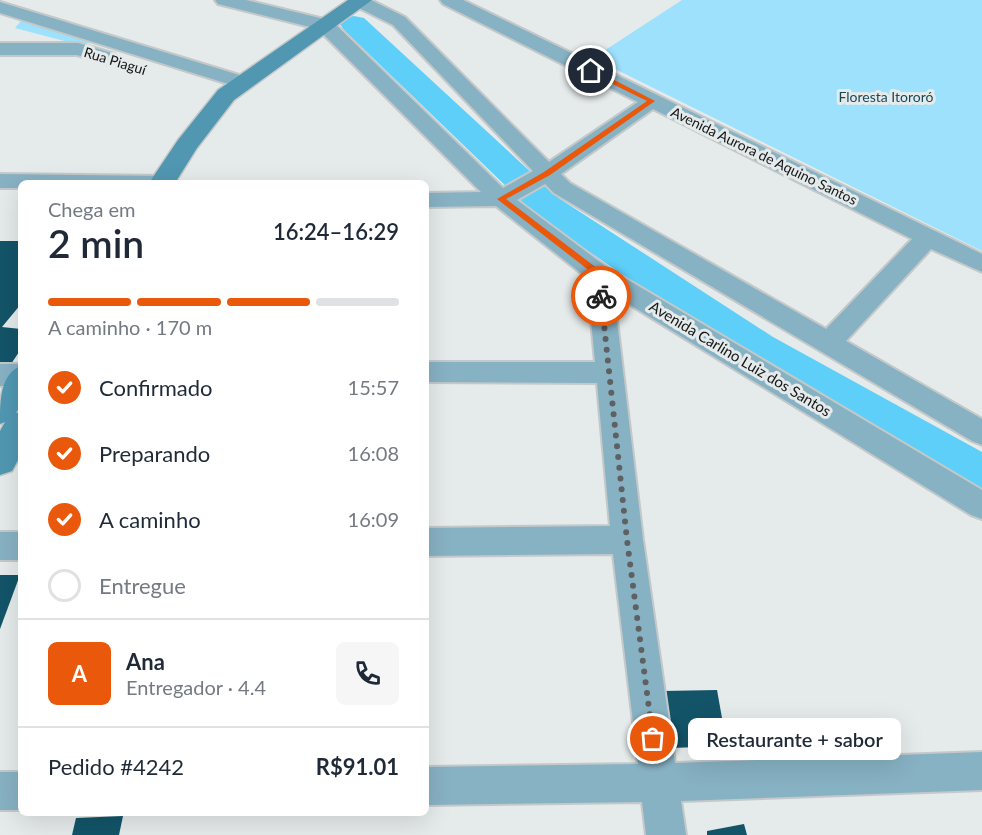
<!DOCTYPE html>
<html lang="pt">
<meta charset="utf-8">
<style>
:root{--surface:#fff;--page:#f6f6f7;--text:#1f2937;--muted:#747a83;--line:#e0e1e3;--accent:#ea580c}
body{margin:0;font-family:Lato,sans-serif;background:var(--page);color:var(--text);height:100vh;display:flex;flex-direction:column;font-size:22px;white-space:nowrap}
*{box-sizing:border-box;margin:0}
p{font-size:20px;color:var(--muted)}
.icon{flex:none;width:33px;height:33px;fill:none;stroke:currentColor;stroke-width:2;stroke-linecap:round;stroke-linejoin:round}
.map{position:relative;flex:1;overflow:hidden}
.panel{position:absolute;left:18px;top:180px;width:411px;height:636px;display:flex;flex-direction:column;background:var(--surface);border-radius:9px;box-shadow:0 6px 24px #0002}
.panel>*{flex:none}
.pin{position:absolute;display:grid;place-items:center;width:51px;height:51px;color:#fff;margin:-26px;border:3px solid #fff;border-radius:50%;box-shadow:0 2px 6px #0007}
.courier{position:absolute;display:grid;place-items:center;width:60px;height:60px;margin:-30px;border:4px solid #ea580c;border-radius:50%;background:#fff;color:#222;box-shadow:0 2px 8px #0007}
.bubble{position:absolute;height:42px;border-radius:9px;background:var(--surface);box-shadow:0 6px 24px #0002;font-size:20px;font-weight:600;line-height:42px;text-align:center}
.overview em{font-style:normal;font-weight:600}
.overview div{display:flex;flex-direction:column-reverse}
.overview{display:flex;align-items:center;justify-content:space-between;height:102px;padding:0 30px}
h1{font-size:39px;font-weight:600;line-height:45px}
.bar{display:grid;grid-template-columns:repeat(4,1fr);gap:9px 6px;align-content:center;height:72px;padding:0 30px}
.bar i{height:8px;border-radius:4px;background:var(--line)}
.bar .active{background:var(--accent)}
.bar p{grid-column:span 4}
.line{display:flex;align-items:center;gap:15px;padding:0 30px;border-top:2px solid var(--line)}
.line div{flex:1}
.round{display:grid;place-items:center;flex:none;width:63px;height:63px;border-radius:9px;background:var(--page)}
ol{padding:0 30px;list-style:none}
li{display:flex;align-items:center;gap:18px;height:66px}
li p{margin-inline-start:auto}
li .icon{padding:6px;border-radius:50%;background:var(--accent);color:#fff;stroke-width:4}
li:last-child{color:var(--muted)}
li i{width:33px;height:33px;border:3px solid var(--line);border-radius:50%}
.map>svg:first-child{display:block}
.green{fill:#9de1fc}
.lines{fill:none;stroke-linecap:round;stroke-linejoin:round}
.river{fill:#5dcff8;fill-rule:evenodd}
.building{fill:#135469}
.street-casing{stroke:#c4c8c9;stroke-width:4}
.secondary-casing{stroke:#c4c8c9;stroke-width:3}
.street{fill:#87b2c4;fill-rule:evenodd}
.secondary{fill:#5197b1;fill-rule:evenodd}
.route{fill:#ea580c}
.done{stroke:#5e6061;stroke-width:6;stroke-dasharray:0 10.8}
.labels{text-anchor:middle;stroke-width:6;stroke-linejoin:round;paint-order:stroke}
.far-street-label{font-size:14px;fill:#151617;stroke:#e5eaeb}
.far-park-label{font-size:14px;fill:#18495a;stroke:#e5eaeb}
.street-label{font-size:15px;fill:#151617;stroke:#e5eaeb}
</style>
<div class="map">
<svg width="982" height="835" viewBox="0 0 982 835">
<rect width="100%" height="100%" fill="#e5eaeb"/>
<!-- green -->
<g class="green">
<path d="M682 0H982V251L593 58Z"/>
<path d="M21 21 33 22 103 42 76 44 15 28Z"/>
</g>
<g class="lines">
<!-- river -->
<path class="river" d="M354 16 364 18 560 199 773 337 982 452V494L966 489 745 359 536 215 344 30 340 24 344 18Z"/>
</g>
<!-- building -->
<g class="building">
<path d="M0 241H21V304L2 327 21 329V349L11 364H0Z"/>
<path d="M0 575H20L0 629Z"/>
<path d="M717 690 727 746 671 748 663 691Z"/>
<path d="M123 816 119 835H72L76 818Z"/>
<path d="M744 824 747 835H707V831Z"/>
</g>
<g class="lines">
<!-- street casing -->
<g class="street-casing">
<g id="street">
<path d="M215 0H246L332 21 503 188 533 171 393 25 353 5 351 0H371L405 17 549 162 638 102 443 4 440 0H463L982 254V272L931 249 846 341 982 419V445L972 441 554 193 545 184 517 200 608 268 982 490V519L971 515 614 295 643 540 675 763 982 752V790L681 801 686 835H646L642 802 426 805V767L638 764 613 554 426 556V528L610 526 597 383 426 382V362H595L587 278 496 206 426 207V193L481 192 318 29 218 4ZM653 109 912 239 826 329 570 183 561 174Z"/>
<path d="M0 2 249 78 252 82 249 86H235L0 13Z"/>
<path d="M0 43H78L115 54 118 58 115 62 108 64 77 55H0Z"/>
<path d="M0 174 162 176 170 178 173 183H21V188H0Z"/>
<rect x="0" y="364" width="21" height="22"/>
<rect x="0" y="532" width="21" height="28"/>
<rect x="0" y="772" width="21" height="38"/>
</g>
</g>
<!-- secondary casing -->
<g class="secondary-casing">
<g id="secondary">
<path d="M348 0H372L234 100 197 148 175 183H149L178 140 218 90Z"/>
<path d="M21 366V405L16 413 21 412V455L12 471 0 475V431L5 422 0 424C0 401 0 374 21 366Z"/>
</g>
</g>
<!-- street -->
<use href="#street" class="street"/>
<!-- secondary -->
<use href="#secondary" class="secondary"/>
</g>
<!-- route -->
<path class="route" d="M588 69H593L655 101 550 175 506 199 602 272 605 296 601 300 597 296 595 275 497 199 544 172 647 101 588 72Z"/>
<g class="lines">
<!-- done -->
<path class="done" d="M601 296 627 540 653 739"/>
</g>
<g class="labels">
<!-- far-street labels -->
<g class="far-street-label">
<text transform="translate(115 61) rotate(17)" y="5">Rua Piaguí</text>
<text transform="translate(764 156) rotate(26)" y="5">Avenida Aurora de Aquino Santos</text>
</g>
<!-- far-park labels -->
<g class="far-park-label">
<text x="886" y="102">Floresta Itororó</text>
</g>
<!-- street labels -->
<g class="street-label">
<text transform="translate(740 359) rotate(31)" y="5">Avenida Carlino Luiz dos Santos</text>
</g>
</g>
</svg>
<div class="pin" style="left:653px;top:739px;background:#ea580c"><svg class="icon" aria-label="bag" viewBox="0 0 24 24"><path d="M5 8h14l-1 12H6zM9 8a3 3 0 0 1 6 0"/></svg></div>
<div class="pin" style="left:591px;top:71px;background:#1f2937"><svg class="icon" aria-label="home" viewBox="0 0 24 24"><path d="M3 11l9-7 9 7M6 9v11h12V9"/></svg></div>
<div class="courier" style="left:601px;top:296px"><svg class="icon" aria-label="bike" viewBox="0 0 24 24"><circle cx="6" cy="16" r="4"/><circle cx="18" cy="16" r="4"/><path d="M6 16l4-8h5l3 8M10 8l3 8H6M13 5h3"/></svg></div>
<div class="bubble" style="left:688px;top:718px;width:213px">Restaurante + sabor</div>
<section class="panel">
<div class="overview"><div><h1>2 min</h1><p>Chega em</p></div><em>16:24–16:29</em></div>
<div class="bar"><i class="active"></i><i class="active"></i><i class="active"></i><i></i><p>A caminho · 170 m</p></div>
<ol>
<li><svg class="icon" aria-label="check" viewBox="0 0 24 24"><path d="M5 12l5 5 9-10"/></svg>Confirmado<p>15:57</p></li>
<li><svg class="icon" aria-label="check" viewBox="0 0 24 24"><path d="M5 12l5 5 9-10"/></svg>Preparando<p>16:08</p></li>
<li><svg class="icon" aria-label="check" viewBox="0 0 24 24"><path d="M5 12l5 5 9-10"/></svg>A caminho<p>16:09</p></li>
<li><i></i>Entregue</li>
</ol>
<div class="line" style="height:108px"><b class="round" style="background:var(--accent);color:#fff">A</b><div><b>Ana</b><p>Entregador · 4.4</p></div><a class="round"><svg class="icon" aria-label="phone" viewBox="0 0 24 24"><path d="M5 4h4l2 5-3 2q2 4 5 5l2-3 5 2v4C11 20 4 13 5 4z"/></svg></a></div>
<div class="line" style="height:78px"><div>Pedido #4242</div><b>R$91.01</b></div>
</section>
</div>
